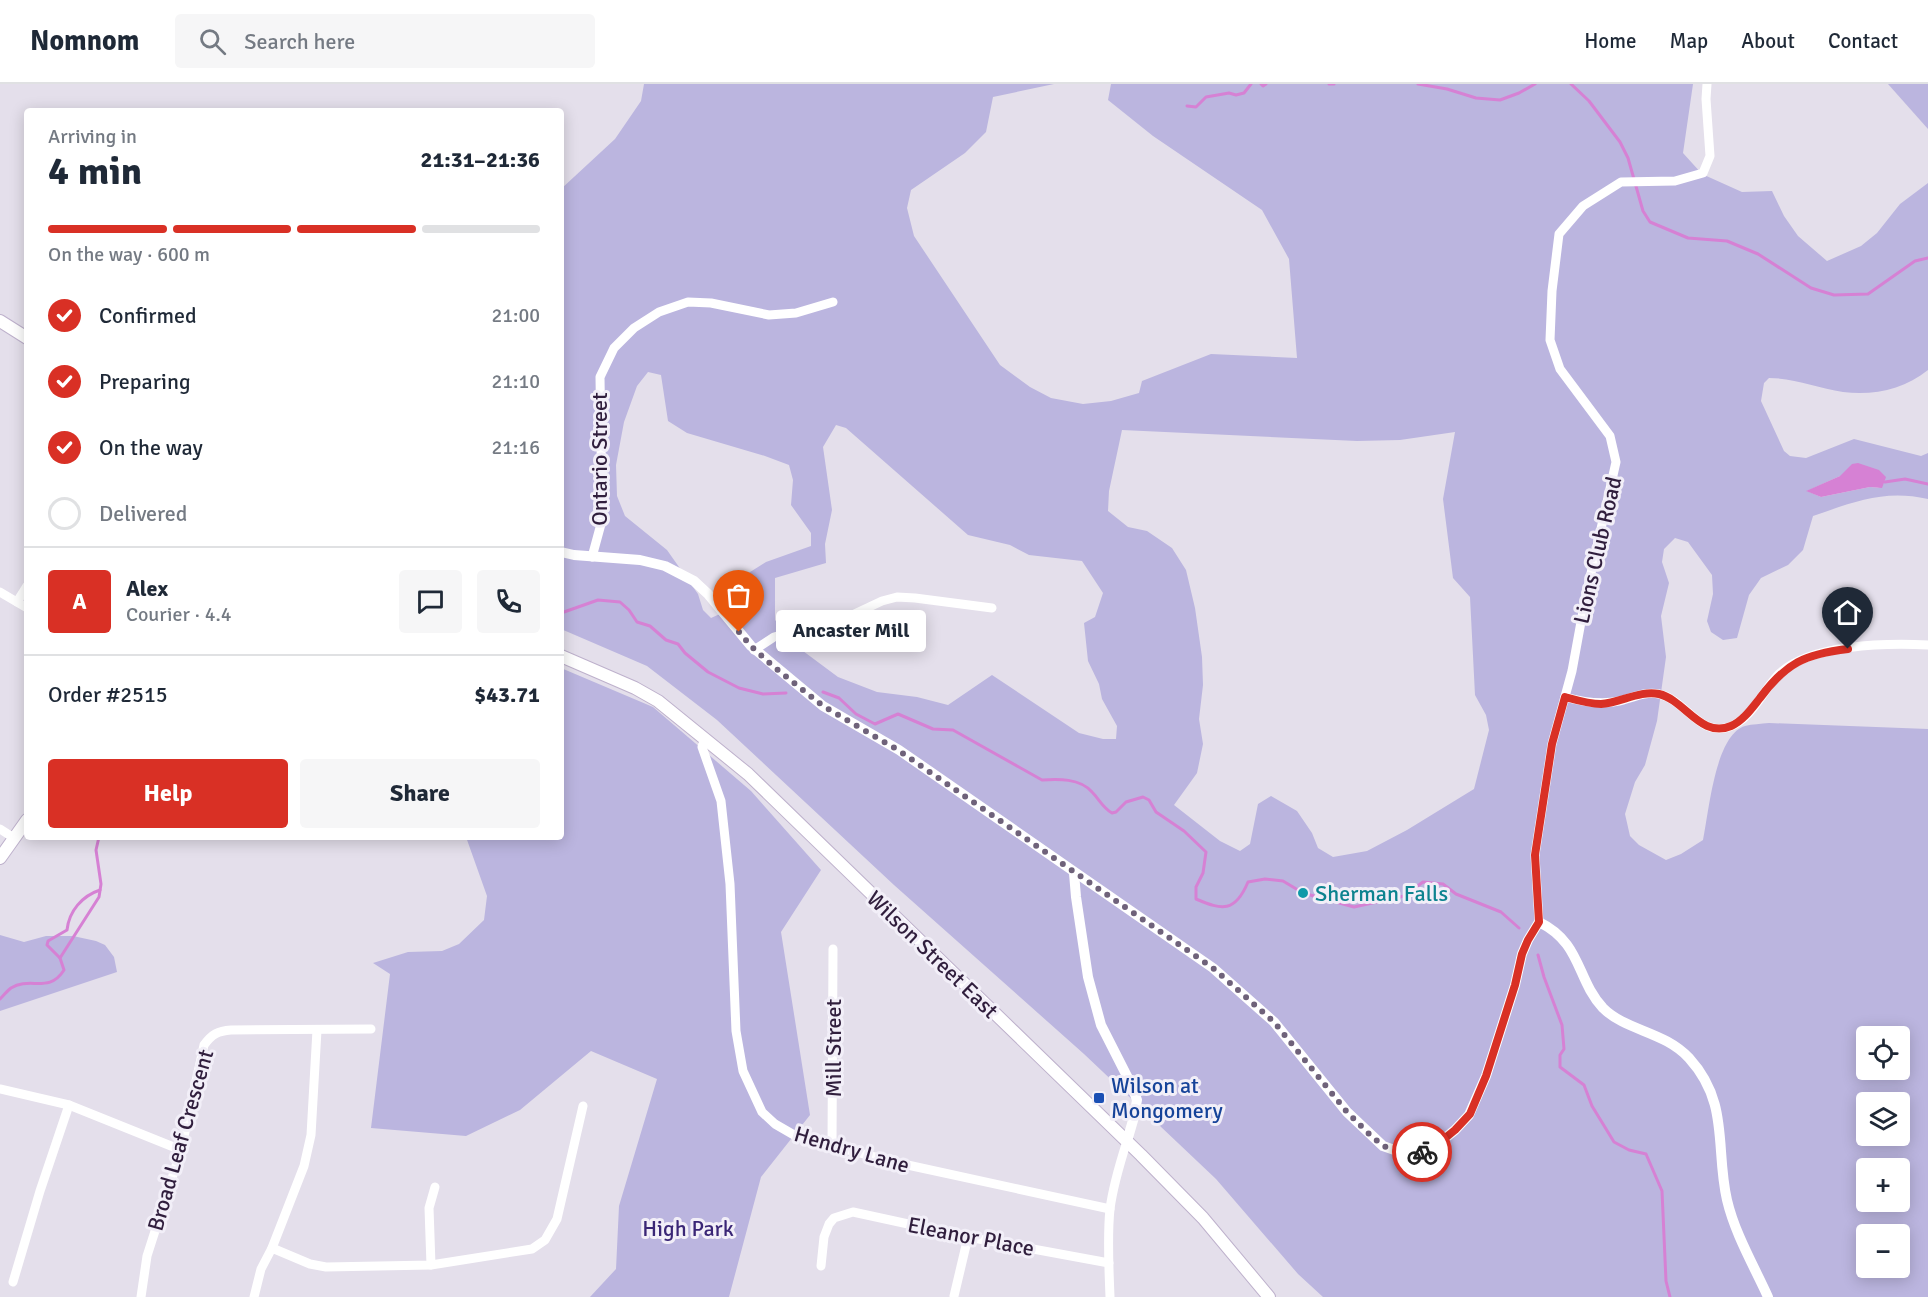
<!DOCTYPE html>
<meta charset="utf-8">
<style>
:root{--surface:#fff;--page:#f6f6f7;--text:#1f2937;--muted:#747a83;--line:#e0e1e3;--accent:#d93025}
body{margin:0;font-family:Signika,sans-serif;background:var(--page);color:var(--text);height:100vh;display:flex;flex-direction:column;font-size:22px;white-space:nowrap}
*{box-sizing:border-box;margin:0}
p{font-size:20px;color:var(--muted)}
.icon{flex:none;width:33px;height:33px;fill:none;stroke:currentColor;stroke-width:2;stroke-linecap:round;stroke-linejoin:round}
.map{position:relative;flex:1;overflow:hidden}
.details{position:absolute;left:24px;top:24px;width:540px;height:732px;display:flex;flex-direction:column;background:var(--surface);border-radius:6px;box-shadow:0 3px 15px #0003}
.details>*{flex:none}
.tools{position:absolute;left:1856px;top:942px;display:grid;gap:12px}
.tools a{display:grid;place-items:center;width:54px;height:54px;border-radius:6px;background:var(--surface);box-shadow:0 3px 15px #0003;font-size:30px}
.pin{position:absolute;display:grid;place-items:center;width:51px;height:51px;color:#fff;margin:-62px -26px;border-radius:50% 50% 50% 0;rotate:-45deg;box-shadow:0 0 6px #0007}
.pin .icon{rotate:45deg}
.courier{position:absolute;display:grid;place-items:center;width:60px;height:60px;margin:-30px;border:4px solid #d93025;border-radius:50%;background:#fff;color:#222;box-shadow:0 2px 8px #0007}
.bubble{position:absolute;height:42px;border-radius:6px;background:var(--surface);box-shadow:0 3px 15px #0003;font-size:20px;font-weight:800;line-height:42px;text-align:center}
.overview em{font-style:normal;font-weight:800}
.overview div{display:flex;flex-direction:column-reverse}
.overview{display:flex;align-items:center;justify-content:space-between;height:102px;padding:0 24px}
h1{font-size:39px;font-weight:800;line-height:45px}
.bar{display:grid;grid-template-columns:repeat(4,1fr);gap:9px 6px;align-content:center;height:72px;padding:0 24px}
.bar i{height:8px;border-radius:4px;background:var(--line)}
.bar .current{background:var(--accent)}
.bar p{grid-column:span 4}
.line{display:flex;align-items:center;gap:15px;padding:0 24px;border-top:2px solid var(--line)}
.line div{flex:1}
.round{display:grid;place-items:center;flex:none;width:63px;height:63px;border-radius:6px;background:var(--page)}
ol{padding:0 24px;list-style:none}
li{display:flex;align-items:center;gap:18px;height:66px}
li p{margin-inline-start:auto}
li .icon{padding:6px;border-radius:50%;background:var(--accent);color:#fff;stroke-width:4}
li:last-child{color:var(--muted)}
li i{width:33px;height:33px;border:3px solid var(--line);border-radius:50%}
.primary-button{display:flex;gap:12px;margin-top:auto;padding:12px 24px}
.primary-button a{flex:1;height:69px;border-radius:6px;background:var(--accent);color:#fff;font-size:24px;font-weight:800;line-height:69px;text-align:center}
.primary-button a+a{background:var(--page);color:var(--text)}
header{display:flex;align-items:center;gap:36px;box-sizing:border-box;height:84px;padding:0 30px;background:var(--surface);border-bottom:2px solid var(--line)}
header strong{font-size:28px}
nav{display:flex;gap:33px;margin-inline-start:auto;font-size:21px}
.search{width:420px;height:54px;background:var(--page);display:flex;align-items:center;gap:15px;box-sizing:border-box;padding:0 21px;border-radius:6px;color:var(--muted);font-size:22px}
.map>svg:first-child{display:block}
.green{fill:#bbb5df;fill-rule:evenodd}
.water{fill:#d681d4}
.lines{fill:none;stroke-linecap:round;stroke-linejoin:round}
.stream{stroke:#d681d4;stroke-width:3}
.secondary-casing{stroke:#beb1cc;stroke-width:14}
.minor{stroke:#fff;stroke-width:9}
.tertiary{stroke:#fff;stroke-width:10}
.secondary{stroke:#fff;stroke-width:12}
.done{stroke:#6f627a;stroke-width:6;stroke-dasharray:0 10.8}
.route{stroke:#d93025;stroke-width:8}
.culture-dot{fill:#0f9aa8;stroke:#f2eff8;stroke-width:2}
.transit-dot{fill:#1a4fb4;stroke:#f2eff8;stroke-width:2}
.labels{text-anchor:middle;stroke-width:6;stroke-linejoin:round;paint-order:stroke}
.street-label{font-size:22px;fill:#301e3d;stroke:#f2eff8}
.culture-label{font-size:22px;fill:#0d838f;stroke:#f2eff8;text-anchor:start}
.transit-label{font-size:22px;fill:#164399;stroke:#f2eff8;text-anchor:start}
.park-label{font-size:22px;fill:#3a2676;stroke:#f2eff8}
</style>
<header>
<strong>Nomnom</strong>
<div class="search"><svg class="icon" aria-label="search" viewBox="0 0 24 24"><circle cx="10" cy="10" r="6"/><path d="M15 15l6 6"/></svg>Search here</div>
<nav><a>Home</a><a>Map</a><a>About</a><a>Contact</a></nav>
</header>
<div class="map">
<svg width="1928" height="1213" viewBox="0 0 1928 1213">
<rect width="100%" height="100%" fill="#e4dfeb"/>
<!-- green -->
<g class="green">
<path d="M644 0H1054L993 13 986 48 965 69 911 106 907 124 914 152 1000 281 1030 303 1051 314 1083 320 1111 317 1139 309 1142 297 1211 270 1297 274 1289 175 1262 126 1153 52 1108 16 1111 0H1693L1683 69 1702 90 1742 108 1772 107 1784 132 1798 152 1827 177 1861 162 1877 149 1900 120 1928 99V286C1904 305 1874 312 1843 308 1818 304 1794 294 1769 294L1764 299 1761 317 1784 367 1790 372 1806 374 1854 355 1921 372 1928 369V415C1884 405 1854 418 1813 432L1803 466 1788 481 1761 494 1749 511 1737 554 1723 556 1711 548 1707 537 1713 510 1712 491 1688 458 1675 454 1664 465 1662 478 1669 499 1661 532 1666 573 1657 637 1645 681 1635 698 1625 730 1630 752 1639 761 1666 776 1681 770 1703 756C1709 728 1715 651 1745 642 1752 640 1761 640 1769 639L1928 645V1213H1323L1298 1190 1216 1095 1084 970 894 801 717 636 647 582 561 545V105L615 55 641 17ZM648 288 661 291 668 337 687 349 765 372 789 381 793 396 791 421 811 449V462L766 478 731 500 722 529 711 534 703 526 698 510 667 466 625 432 617 412 616 381 624 338 637 302ZM836 341 846 344 968 451 1010 461 1029 471 1082 477 1103 509 1095 533 1084 539 1088 577 1099 600 1102 615 1117 642 1116 655H1103L1079 649 992 591 948 621 917 613 877 608 838 593 803 567 775 536V494L826 479 825 460 832 426 823 363ZM1122 346 1357 357 1400 356 1455 348 1443 415 1453 494 1470 513 1475 611 1486 631 1489 646 1474 705 1407 746 1367 767 1333 773 1318 764 1312 749 1297 727 1271 712 1258 720 1250 760 1240 767 1220 757 1174 721 1197 689 1203 660 1199 635 1203 601 1202 573 1195 524 1186 486 1172 464 1147 447 1128 443 1108 427 1109 407ZM1840 392 1881 404 1870 403 1821 413 1807 407ZM1866 952H1899V986H1866ZM1866 1018H1899V1052H1866ZM1866 1084H1899V1118H1866ZM1866 1150H1899V1184H1866Z"/>
<path d="M1888 0H1928V45Z"/>
<path d="M561 584 653 623 751 707 821 786 781 848 810 1031 761 1093 729 1213H590L616 1185 619 1122 657 995 591 967 520 1026 466 1052 371 1044 390 890 373 879 408 868 442 867 459 860 484 836 487 812 466 753H561Z"/>
<path d="M0 851 24 858 46 852H73L96 857 105 861 114 873 117 888 0 927Z"/>
</g>
<!-- water -->
<path class="water" d="M1858 379 1879 386 1886 393 1882 404 1870 403 1821 413 1806 407 1840 392 1852 380Z"/>
<g class="lines">
<!-- stream -->
<g class="stream">
<path d="M1261 0 1263 2 1266 0"/>
<path d="M1329 0H1334"/>
<path d="M1418 0 1447 5 1476 14 1500 16 1519 9 1535 0"/>
<path d="M1571 0 1589 17 1620 58 1628 74 1643 127 1650 138 1688 154 1727 157 1758 170 1811 204 1834 211 1868 210 1915 177 1928 174"/>
<path d="M1187 22 1196 23 1206 13 1229 9 1236 11 1244 9 1251 0"/>
<path d="M1885 398 1905 395 1928 400"/>
<path d="M561 527 564 528 598 516 620 518 629 526 637 538 650 542 666 556 678 560 685 569 708 588 739 604 763 610 786 609"/>
<path d="M823 608 839 614 856 630 875 640 898 630 933 645 953 646 1042 696C1058 695 1080 694 1092 708 1099 715 1103 724 1112 729L1116 728 1126 718 1143 713 1149 716 1156 728 1184 747 1206 768 1203 789 1196 803V815C1222 826 1235 829 1248 798L1265 795 1283 797 1303 809 1354 823 1404 812 1423 798 1443 800 1456 810 1501 828 1519 844"/>
<path d="M1538 871 1544 893 1562 941 1564 965 1560 971V983L1584 1001 1592 1022 1614 1058 1629 1066 1646 1070 1662 1107 1666 1197 1670 1213"/>
<path d="M60 874 47 861 48 857 67 846C69 827 82 812 100 806"/>
<path d="M0 915C3 912 7 907 11 904 30 892 49 910 64 886L60 874 99 813 101 800 96 766 99 753"/>
</g>
<!-- secondary casing -->
<g class="secondary-casing">
<g id="secondary">
<path d="M0 237 27 254"/>
<path d="M561 572 635 604 658 617 748 690 1141 1071 1203 1134 1269 1213"/>
<path d="M0 774 27 736"/>
</g>
</g>
<!-- minor -->
<g class="minor">
<path d="M592 473 601 440 602 426 600 293 614 264 634 244 659 228 688 218 711 219 769 231 796 229 833 218"/>
<path d="M0 508 27 524"/>
<path d="M17 518 27 502"/>
<path d="M754 566 774 553 795 547 831 541 882 517 897 513 915 514 992 524"/>
<path d="M1565 613C1583 618 1600 621 1619 617 1632 614 1645 607 1659 610 1686 616 1699 653 1729 643 1752 635 1763 606 1779 590 1810 560 1886 559 1928 561"/>
<path d="M705 654 702 663 721 717 730 800 736 947 743 987 762 1028 775 1040 794 1051 832 1062 903 1080 1110 1125"/>
<path d="M0 745 14 754"/>
<path d="M1539 838 1535 771 1552 660 1572 587 1585 516 1616 378 1610 352 1560 285 1550 256 1552 207 1559 150 1583 122 1621 98 1675 97 1703 89 1710 72 1706 15 1707 0"/>
<path d="M0 1005 69 1021 181 1066"/>
<path d="M832 1062 833 865"/>
<path d="M272 1164 310 1180 326 1183 431 1181 532 1165 545 1156 557 1135 583 1022"/>
<path d="M431 1181 429 1124 435 1103"/>
<path d="M821 1182 824 1153 829 1140 834 1134 853 1128 968 1153 1109 1179"/>
<path d="M13 1198 40 1107 69 1021"/>
<path d="M954 1212 968 1153"/>
<path d="M141 1213 147 1172 181 1066 204 961C212 950 218 947 231 946L371 945"/>
<path d="M254 1213 261 1185 272 1164 304 1082 311 1051 317 946"/>
<path d="M1110 1213C1109 1184 1107 1153 1110 1125 1113 1102 1120 1079 1127 1057"/>
</g>
<!-- tertiary -->
<g class="tertiary">
<path d="M561 468 574 471 640 476 665 482 694 497 708 510 751 562 823 622 899 666 1213 884 1274 938 1347 1028 1383 1062 1403 1069 1422 1068 1439 1059 1455 1046 1469 1031 1486 992 1515 901 1522 870 1528 856 1539 838C1582 859 1576 895 1603 924 1626 947 1664 947 1689 974 1730 1019 1715 1064 1727 1116 1735 1150 1754 1182 1768 1213"/>
<path d="M1074 789 1076 813 1088 893 1101 941 1131 1000 1137 1016 1134 1033 1127 1057"/>
</g>
<!-- secondary -->
<use href="#secondary" class="secondary"/>
</g>
<g class="lines">
<!-- done -->
<path class="done" d="M739 548 751 562 773 582 823 622 898 666 1213 884 1274 938 1347 1028 1367 1048 1383 1062 1403 1069 1422 1068"/>
<!-- route -->
<path class="route" d="M1422 1068 1439 1059 1455 1046 1470 1030 1486 992 1515 901 1522 870 1528 856 1539 838 1535 771 1552 660 1565 613C1576 616 1589 620 1601 620 1620 619 1640 606 1659 610 1685 616 1701 655 1731 642 1743 637 1752 624 1760 614 1786 579 1805 570 1848 565"/>
</g>
<!-- markers -->
<circle class="culture-dot" cx="1303" cy="809" r="6"/>
<rect class="transit-dot" x="1093" y="1008" width="12" height="12" rx="3"/>
<g class="labels">
<!-- street labels -->
<g class="street-label">
<text transform="translate(599 375) rotate(-90)" y="8">Ontario Street</text>
<text transform="translate(1597 466) rotate(-77)" y="8">Lions Club Road</text>
<text transform="translate(933 870) rotate(44)" y="8">Wilson Street East</text>
<text transform="translate(833 964) rotate(-90)" y="8">Mill Street</text>
<text transform="translate(180 1056) rotate(-74)" y="8">Broad Leaf Crescent</text>
<text transform="translate(852 1065) rotate(16)" y="8">Hendry Lane</text>
<text transform="translate(971 1152) rotate(11)" y="8">Eleanor Place</text>
</g>
<!-- culture labels -->
<g class="culture-label">
<text x="1315" y="817">Sherman Falls</text>
</g>
<!-- transit labels -->
<g class="transit-label">
<text x="1111" y="1009">Wilson at<tspan x="1111" dy="25">Mongomery</tspan></text>
</g>
<!-- park labels -->
<g class="park-label">
<text x="688" y="1152">High Park</text>
</g>
</g>
</svg>
<div class="tools">
<a><svg class="icon" aria-label="locate" viewBox="0 0 24 24"><circle cx="12" cy="12" r="6"/><path d="M12 2v4M12 18v4M2 12h4M18 12h4"/></svg></a>
<a><svg class="icon" aria-label="layers" viewBox="0 0 24 24"><path d="M12 4l9 5-9 5-9-5zM3 14l9 5 9-5"/></svg></a>
<a>+</a>
<a>−</a>
</div>
<div class="pin" style="left:739px;top:548px;background:#ea580c"><svg class="icon" aria-label="bag" viewBox="0 0 24 24"><path d="M5 8h14l-1 12H6zM9 8a3 3 0 0 1 6 0"/></svg></div>
<div class="pin" style="left:1848px;top:565px;background:#1f2937"><svg class="icon" aria-label="home" viewBox="0 0 24 24"><path d="M3 11l9-7 9 7M6 9v11h12V9"/></svg></div>
<div class="courier" style="left:1422px;top:1068px"><svg class="icon" aria-label="bike" viewBox="0 0 24 24"><circle cx="6" cy="16" r="4"/><circle cx="18" cy="16" r="4"/><path d="M6 16l4-8h5l3 8M10 8l3 8H6M13 5h3"/></svg></div>
<div class="bubble" style="left:776px;top:526px;width:150px">Ancaster Mill</div>
<section class="details">
<div class="overview"><div><h1>4 min</h1><p>Arriving in</p></div><em>21:31–21:36</em></div>
<div class="bar"><i class="current"></i><i class="current"></i><i class="current"></i><i></i><p>On the way · 600 m</p></div>
<ol>
<li><svg class="icon" aria-label="check" viewBox="0 0 24 24"><path d="M5 12l5 5 9-10"/></svg>Confirmed<p>21:00</p></li>
<li><svg class="icon" aria-label="check" viewBox="0 0 24 24"><path d="M5 12l5 5 9-10"/></svg>Preparing<p>21:10</p></li>
<li><svg class="icon" aria-label="check" viewBox="0 0 24 24"><path d="M5 12l5 5 9-10"/></svg>On the way<p>21:16</p></li>
<li><i></i>Delivered</li>
</ol>
<div class="line" style="height:108px"><b class="round" style="background:var(--accent);color:#fff">A</b><div><b>Alex</b><p>Courier · 4.4</p></div><a class="round"><svg class="icon" aria-label="chat" viewBox="0 0 24 24"><path d="M4 5h16v11H9l-5 4z"/></svg></a><a class="round"><svg class="icon" aria-label="phone" viewBox="0 0 24 24"><path d="M5 4h4l2 5-3 2q2 4 5 5l2-3 5 2v4C11 20 4 13 5 4z"/></svg></a></div>
<div class="line" style="height:78px"><div>Order #2515</div><b>$43.71</b></div>
<div class="primary-button"><a>Help</a><a>Share</a></div>
</section>
</div>
